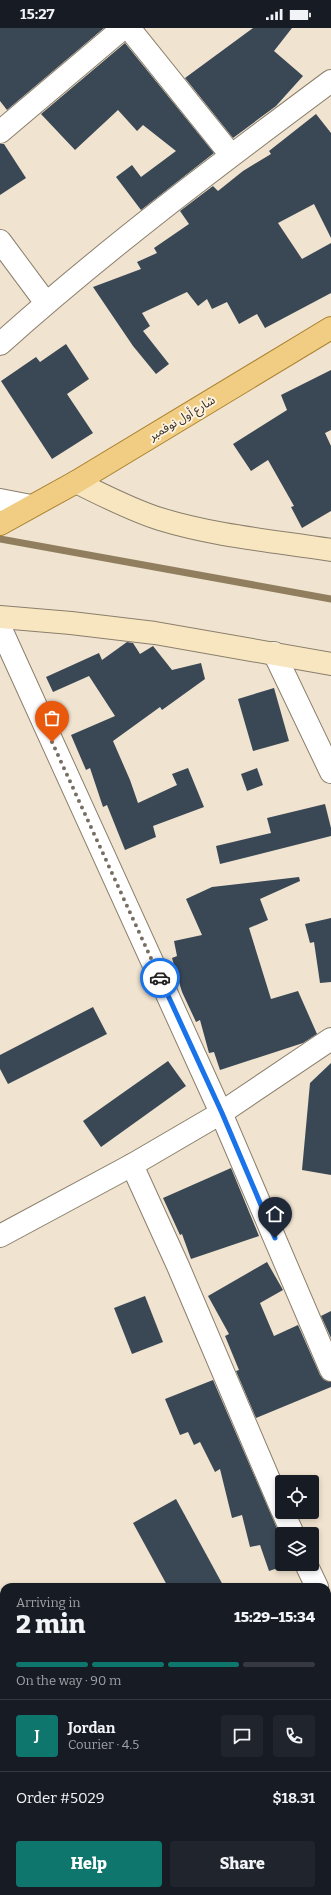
<!DOCTYPE html>
<meta charset="utf-8">
<style>
:root{--surface:#171b24;--page:#20242c;--text:#f1f3f6;--muted:#9ea1a6;--line:#363941;--accent:#0f766e}
body{margin:0;font-family:Bitter,"Noto Sans Arabic",serif;background:var(--page);color:var(--text);height:100vh;display:flex;flex-direction:column;font-size:15px;white-space:nowrap}
*{box-sizing:border-box;margin:0}
p{font-size:13px;color:var(--muted)}
.icon{flex:none;width:22px;height:22px;fill:none;stroke:currentColor;stroke-width:2;stroke-linecap:round;stroke-linejoin:round}
.map{position:relative;flex:1;overflow:hidden}
.panel{position:absolute;left:0px;top:1555px;width:331px;height:312px;display:flex;flex-direction:column;background:var(--surface);border-radius:12px 12px 0 0;box-shadow:0 2px 6px #0003}
.panel>*{flex:none}
.tools{position:absolute;left:275px;top:1447px;display:grid;gap:8px}
.tools a{display:grid;place-items:center;width:44px;height:44px;border-radius:4px;background:var(--surface);box-shadow:0 2px 6px #0003;font-size:20px}
.pin{position:absolute;display:grid;place-items:center;width:34px;height:34px;color:#fff;margin:-41px -17px;border-radius:50% 50% 50% 0;rotate:-45deg;box-shadow:0 0 4px #0007}
.pin .icon{rotate:45deg}
.courier{position:absolute;display:grid;place-items:center;width:40px;height:40px;margin:-20px;border:3px solid #1a73e8;border-radius:50%;background:#fff;color:#222;box-shadow:0 1px 5px #0007}
.head em{font-style:normal;font-weight:800}
.head div{display:flex;flex-direction:column-reverse}
.head{display:flex;align-items:center;justify-content:space-between;height:68px;padding:0 16px}
h1{font-size:26px;font-weight:800;line-height:30px}
.bar{display:grid;grid-template-columns:repeat(4,1fr);gap:6px 4px;align-content:center;height:48px;padding:0 16px}
.bar i{height:5px;border-radius:3px;background:var(--line)}
.bar .on{background:var(--accent)}
.bar p{grid-column:span 4}
.line{display:flex;align-items:center;gap:10px;padding:0 16px;border-top:1px solid var(--line)}
.line div{flex:1}
.round{display:grid;place-items:center;flex:none;width:42px;height:42px;border-radius:4px;background:var(--page)}
.button{display:flex;gap:8px;margin-top:auto;padding:8px 16px}
.button a{flex:1;height:46px;border-radius:4px;background:var(--accent);color:#fff;font-size:16px;font-weight:800;line-height:46px;text-align:center}
.button a+a{background:var(--page);color:var(--text)}
.status{display:flex;justify-content:space-between;align-items:center;height:28px;padding:0 20px;background:var(--surface);direction:ltr}
.status svg{height:11px;fill:currentColor}
.map>svg:first-child{display:block}
.lines{fill:none;stroke-linecap:round;stroke-linejoin:round}
.stream{stroke:#907e5e;stroke-width:7}
.building{fill:#3a4856}
.street-casing{stroke:#8a7f6c;stroke-width:24}
.secondary-casing{stroke:#8a7f6c;stroke-width:24}
.primary-casing{stroke:#a8802e;stroke-width:24}
.street{stroke:#fff;stroke-width:22}
.secondary{stroke:#f8e6c1;stroke-width:22}
.primary{stroke:#f1cd83;stroke-width:22}
.done{stroke:#766e62;stroke-width:4;stroke-dasharray:0 7.2}
.route{stroke:#1a73e8;stroke-width:5}
.labels{text-anchor:middle;stroke-width:4;stroke-linejoin:round;paint-order:stroke}
.street-label{font-size:12px;fill:#342f27;stroke:#fdf1dc}
</style>
<div class="status"><b>15:27</b><svg viewBox="0 0 49 12"><path d="M0 12V9h3v3zM5 12V6h3v6zM10 12V3h3v9zM15 12V0h3v12zM26 1h20v11H26zM47 4h2v5h-2z"/></svg></div>
<div class="map">
<svg width="331" height="1867" viewBox="0 0 331 1867">
<rect width="100%" height="100%" fill="#f0e3cf"/>
<g class="lines">
<!-- stream -->
<path class="stream" d="M0 511 331 571"/>
</g>
<!-- building -->
<g class="building">
<path d="M0 0H104L7 82 0 73Z"/>
<path d="M253 0H292L274 23 303 48 276 78 233 110 185 50Z"/>
<path d="M125 15 214 125 141 182 116 149 132 137 141 149 176 123 143 97 137 103 118 82 75 122 41 86Z"/>
<path d="M316 86 331 105V210L314 176 278 195 302 231 331 215V265L265 300 257 286 239 296 227 274 212 281 207 271 198 278 187 264 142 285 150 298 143 303 169 336 156 346 133 318 93 259 141 241 137 234 157 225 154 220 189 196 180 183 213 158 218 163 243 143 271 126 269 123Z"/>
<path d="M0 116H4L26 150 0 167Z"/>
<path d="M66 316 89 351 67 366 93 405 52 431 1 353 36 329 40 334Z"/>
<path d="M331 342V402L325 405 331 418V483L302 500 291 479 294 478 268 432 251 443 233 416 287 382 281 367Z"/>
<path d="M127 614 133 615 140 626 153 618 172 642 201 635 205 651 162 682 160 679 113 713 130 752 138 775 177 757 172 746 188 740 204 779 153 798 156 809 125 822 107 777 103 779 90 740 86 742 71 707 115 688 89 648 53 664 46 649 99 625 102 632Z"/>
<path d="M274 660 289 713 253 723 238 671Z"/>
<path d="M257 740 263 757 247 763 241 746Z"/>
<path d="M325 776 331 800V808L220 836 216 818 271 805 267 790Z"/>
<path d="M299 849 300 853 260 871 268 892 249 900 271 971 298 963 317 1006 303 1015 220 1042 214 1024 209 1025 200 992 196 994 182 964 172 930 177 928 174 913 202 907 186 871 212 859Z"/>
<path d="M331 890V954L320 955 314 914 310 915 305 896Z"/>
<path d="M93 979 107 1006 8 1056 0 1041V1027Z"/>
<path d="M168 1033 186 1058 101 1119 83 1093Z"/>
<path d="M331 1035V1147L302 1142 310 1055Z"/>
<path d="M231 1140 259 1208 191 1231 182 1206 180 1207 163 1170Z"/>
<path d="M267 1234 283 1262 260 1275 274 1308 298 1297 320 1347 324 1352 331 1354V1359L256 1390 236 1343 239 1342 225 1308 229 1306 208 1268Z"/>
<path d="M145 1268 163 1314 132 1326 114 1280Z"/>
<path d="M331 1283V1310L321 1288Z"/>
<path d="M213 1352 282 1512V1536H290L269 1543 260 1517 250 1519 242 1487 232 1490 220 1441 215 1444 200 1414 194 1417 188 1404 180 1407 165 1371Z"/>
<path d="M176 1471 224 1559H168L133 1495Z"/>
</g>
<g class="lines">
<!-- street casing -->
<g class="street-casing">
<g id="street">
<path d="M129 0 231 127"/>
<path d="M0 104 123 0"/>
<path d="M0 213 46 275"/>
<path d="M0 316C105 222 218 137 331 53"/>
<path d="M0 472 31 478"/>
<path d="M0 599 221 1085 331 1342"/>
<path d="M274 625 331 744"/>
<path d="M132 1137 178 1238 282 1482"/>
<path d="M0 1208 132 1137 221 1085 331 1011"/>
<path d="M283 1484 293 1506"/>
<path d="M306 1536 317 1559"/>
<path d="M327 1582 331 1591"/>
<path d="M129 1863 131 1867"/>
<path d="M273 1863 276 1867"/>
</g>
</g>
<!-- secondary casing -->
<g class="secondary-casing">
<g id="secondary">
<path d="M76 454C103 467 131 482 160 491 215 508 274 513 331 522"/>
<path d="M0 589 71 595 155 605 331 636"/>
</g>
</g>
<!-- primary casing -->
<g class="primary-casing">
<path id="primary" d="M0 496 76 454 331 300"/>
</g>
<!-- street -->
<use href="#street" class="street"/>
<!-- secondary -->
<use href="#secondary" class="secondary"/>
<!-- primary -->
<use href="#primary" class="primary"/>
</g>
<g class="lines">
<!-- done -->
<path class="done" d="M52 714 160 950"/>
<!-- route -->
<path class="route" d="M160 950 222 1085 275 1210"/>
</g>
<g class="labels">
<!-- street labels -->
<g class="street-label">
<text transform="translate(182 390) rotate(-31)" y="4">شارع أول نوفمبر</text>
</g>
</g>
</svg>
<div class="tools">
<a><svg class="icon" aria-label="locate" viewBox="0 0 24 24"><circle cx="12" cy="12" r="6"/><path d="M12 2v4M12 18v4M2 12h4M18 12h4"/></svg></a>
<a><svg class="icon" aria-label="layers" viewBox="0 0 24 24"><path d="M12 4l9 5-9 5-9-5zM3 14l9 5 9-5"/></svg></a>
</div>
<div class="pin" style="left:52px;top:714px;background:#ea580c"><svg class="icon" aria-label="bag" viewBox="0 0 24 24"><path d="M5 8h14l-1 12H6zM9 8a3 3 0 0 1 6 0"/></svg></div>
<div class="pin" style="left:275px;top:1210px;background:#1f2937"><svg class="icon" aria-label="home" viewBox="0 0 24 24"><path d="M3 11l9-7 9 7M6 9v11h12V9"/></svg></div>
<div class="courier" style="left:160px;top:950px"><svg class="icon" aria-label="car" viewBox="0 0 24 24"><path d="M5 17H2v-5l4-1 3-4h7l3 4 3 1v5h-3M9 17h6M6 11h13"/><circle cx="7" cy="17" r="2"/><circle cx="17" cy="17" r="2"/></svg></div>
<section class="panel">
<div class="head"><div><h1>2 min</h1><p>Arriving in</p></div><em>15:29–15:34</em></div>
<div class="bar"><i class="on"></i><i class="on"></i><i class="on"></i><i></i><p>On the way · 90 m</p></div>
<div class="line" style="height:72px"><b class="round" style="background:var(--accent);color:#fff">J</b><div><b>Jordan</b><p>Courier · 4.5</p></div><a class="round"><svg class="icon" aria-label="chat" viewBox="0 0 24 24"><path d="M4 5h16v11H9l-5 4z"/></svg></a><a class="round"><svg class="icon" aria-label="phone" viewBox="0 0 24 24"><path d="M5 4h4l2 5-3 2q2 4 5 5l2-3 5 2v4C11 20 4 13 5 4z"/></svg></a></div>
<div class="line" style="height:52px"><div>Order #5029</div><b>$18.31</b></div>
<div class="button"><a>Help</a><a>Share</a></div>
</section>
</div>
